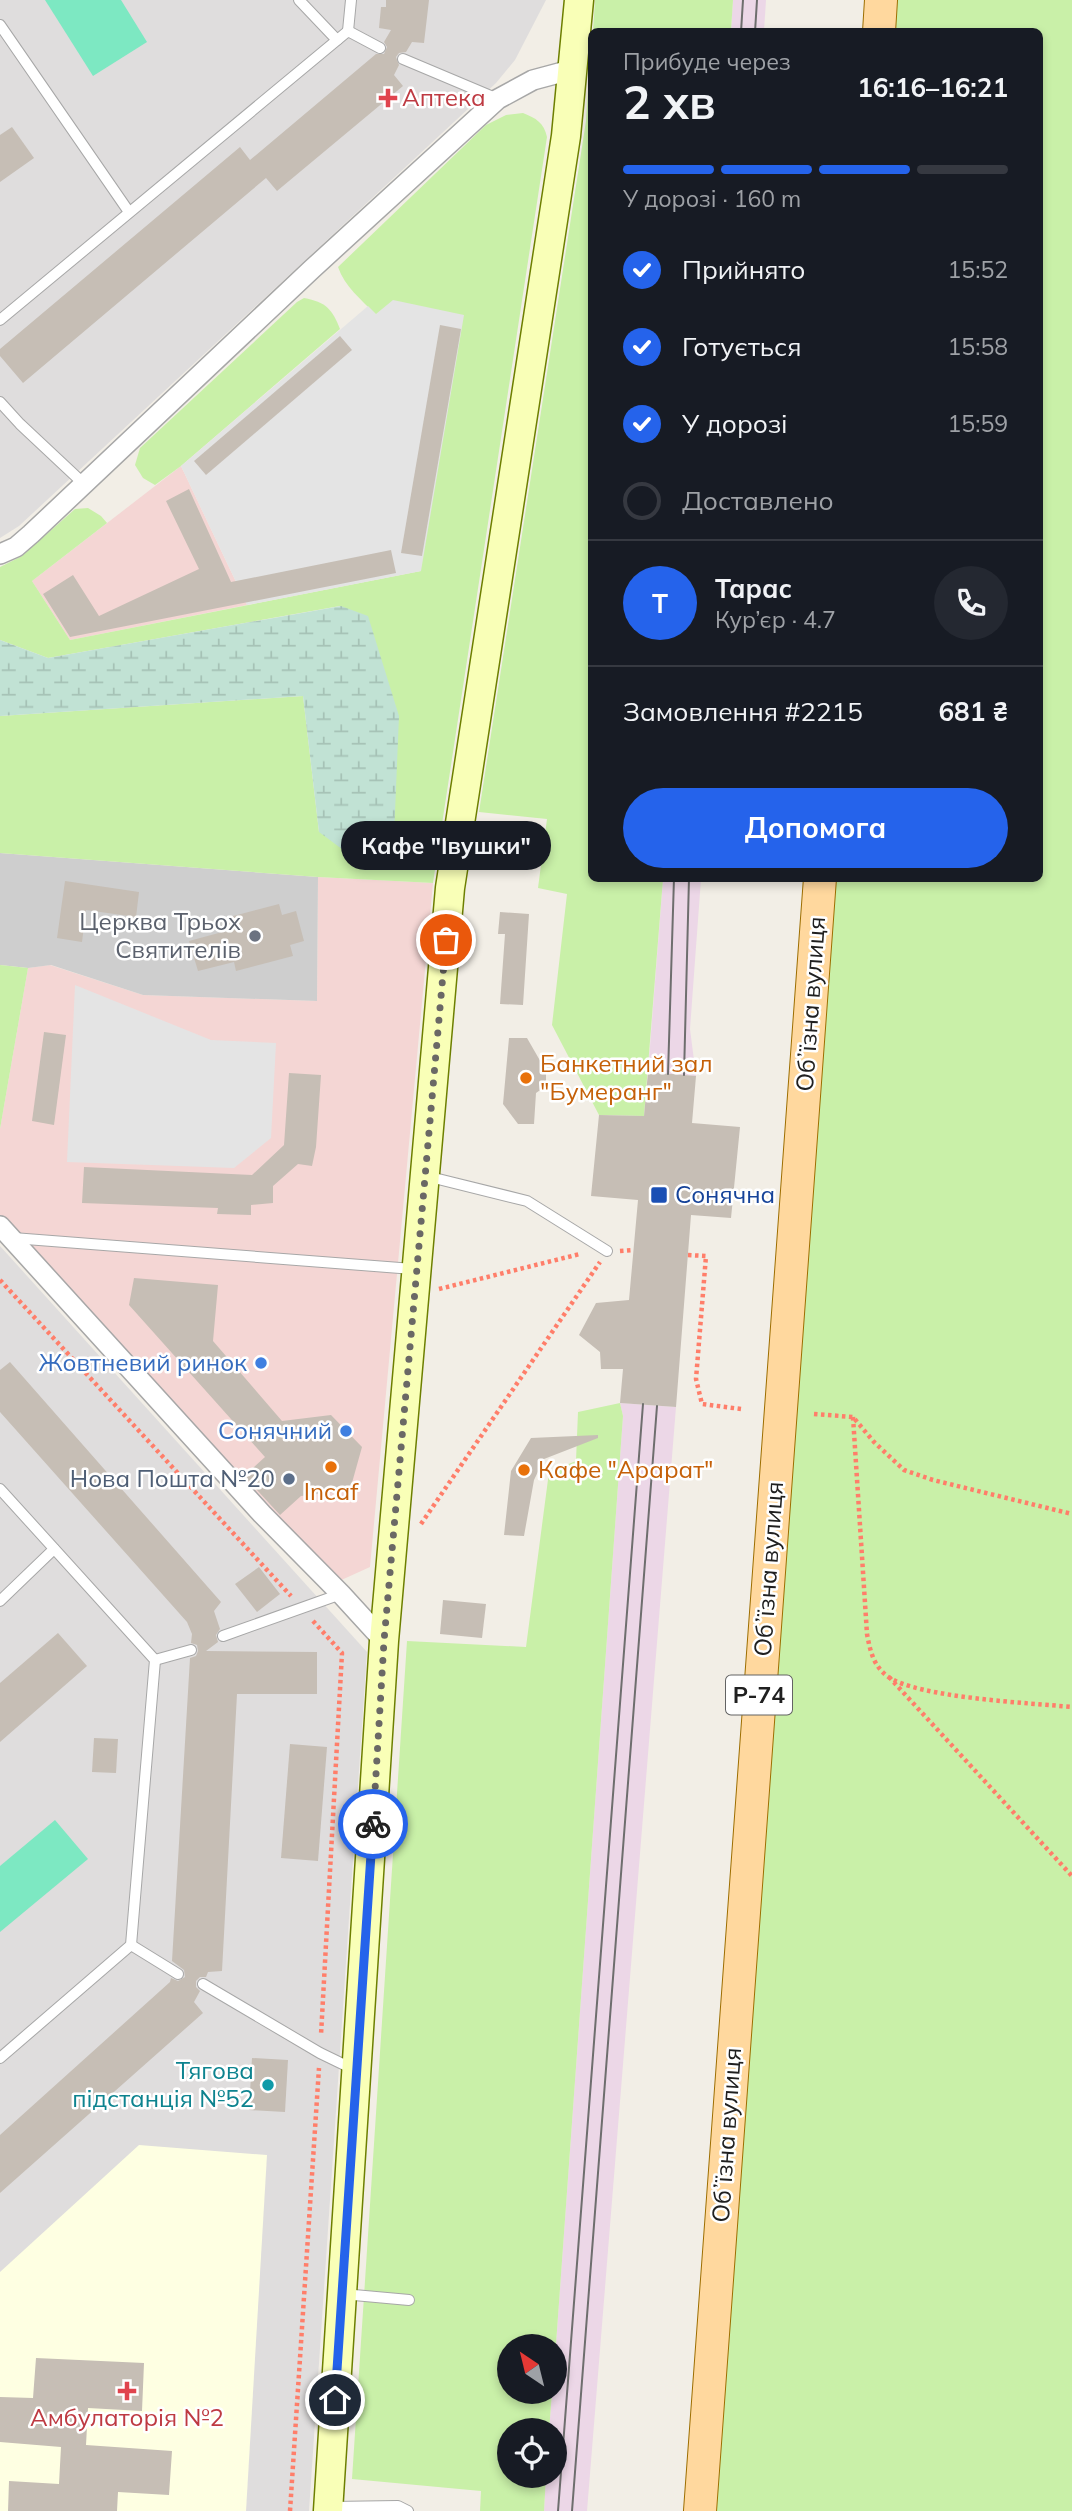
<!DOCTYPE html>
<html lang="uk">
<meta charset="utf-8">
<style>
:root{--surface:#171b24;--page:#242831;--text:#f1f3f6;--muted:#9ea1a6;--line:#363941;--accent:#2563eb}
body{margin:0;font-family:Mulish,sans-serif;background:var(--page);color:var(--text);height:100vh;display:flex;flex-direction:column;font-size:26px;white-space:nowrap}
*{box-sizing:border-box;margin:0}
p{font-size:23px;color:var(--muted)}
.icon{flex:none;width:38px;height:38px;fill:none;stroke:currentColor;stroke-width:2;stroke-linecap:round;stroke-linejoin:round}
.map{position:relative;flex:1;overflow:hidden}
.panel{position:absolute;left:588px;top:28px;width:455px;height:854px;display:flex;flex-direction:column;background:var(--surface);border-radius:10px;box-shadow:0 4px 10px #0003}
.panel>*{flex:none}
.needle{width:46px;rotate:325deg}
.tools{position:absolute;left:497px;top:2334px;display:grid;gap:14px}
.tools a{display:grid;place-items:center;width:70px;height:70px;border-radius:50%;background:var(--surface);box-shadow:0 4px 10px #0003;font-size:35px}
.pin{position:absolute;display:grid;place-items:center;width:60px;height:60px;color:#fff;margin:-30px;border:4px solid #fff;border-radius:50%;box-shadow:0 2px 7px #0007}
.courier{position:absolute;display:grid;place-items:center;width:70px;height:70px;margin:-35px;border:5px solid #2563eb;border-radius:50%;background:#fff;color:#222;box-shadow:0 2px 9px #0007}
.bubble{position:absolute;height:49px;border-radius:24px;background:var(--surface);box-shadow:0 4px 10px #0003;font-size:23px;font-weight:700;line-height:49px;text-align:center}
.overview em{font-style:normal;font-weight:700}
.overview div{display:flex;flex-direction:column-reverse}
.overview{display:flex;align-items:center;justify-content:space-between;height:119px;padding:0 35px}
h1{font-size:46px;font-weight:700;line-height:52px}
.bar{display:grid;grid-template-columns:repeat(4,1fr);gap:10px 7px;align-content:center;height:84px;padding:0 35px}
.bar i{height:9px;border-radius:5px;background:var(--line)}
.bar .on{background:var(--accent)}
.bar p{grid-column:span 4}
.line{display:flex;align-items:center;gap:18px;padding:0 35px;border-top:2px solid var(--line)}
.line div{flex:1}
.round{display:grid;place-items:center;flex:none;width:74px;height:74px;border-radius:37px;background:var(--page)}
ol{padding:0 35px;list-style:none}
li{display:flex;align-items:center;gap:21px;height:77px}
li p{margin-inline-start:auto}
li .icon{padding:7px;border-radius:50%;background:var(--accent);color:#fff;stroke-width:4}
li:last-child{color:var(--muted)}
li i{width:38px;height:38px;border:4px solid var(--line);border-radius:50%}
.cta{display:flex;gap:14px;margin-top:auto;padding:14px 35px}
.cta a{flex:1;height:80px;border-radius:42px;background:var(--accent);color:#fff;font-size:28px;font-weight:700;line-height:80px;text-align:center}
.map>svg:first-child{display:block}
.residential{fill:#dfdddd}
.commercial{fill:#f4d6d4}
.industrial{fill:#ecd7e7}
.education{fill:#feffe2}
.religious{fill:#cecece}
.grass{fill:#c9f0a8}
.wetland{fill:url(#wetland-marsh)}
.pitch{fill:#7de8c2}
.parking{fill:#e4e4e4}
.building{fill:#c6beb5}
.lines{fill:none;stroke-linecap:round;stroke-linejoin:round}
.lane-casing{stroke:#a7a7a7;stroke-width:12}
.street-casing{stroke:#a7a7a7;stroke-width:22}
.secondary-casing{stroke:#6d7f00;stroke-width:31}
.primary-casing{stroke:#9d6e00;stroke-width:34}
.path{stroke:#ff7e6a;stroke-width:4.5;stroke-dasharray:3.5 3.5;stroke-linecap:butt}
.lane{stroke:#fff;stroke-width:10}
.street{stroke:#fff;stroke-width:19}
.secondary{stroke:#f9ffb7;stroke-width:28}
.primary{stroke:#ffd89e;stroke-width:32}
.tram{stroke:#6e6e6e;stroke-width:2}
.done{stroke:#6a6865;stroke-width:7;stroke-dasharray:0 12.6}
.route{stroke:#2563eb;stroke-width:9}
.health-dot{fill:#e0444e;stroke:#fff;stroke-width:2.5}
.worship-dot{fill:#6b7280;stroke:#fff;stroke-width:2.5}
.food-dot{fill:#e8710a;stroke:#fff;stroke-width:2.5}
.transit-dot{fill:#1a4fb4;stroke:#fff;stroke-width:2.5}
.shop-dot{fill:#3f7fe0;stroke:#fff;stroke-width:2.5}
.service-dot{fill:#5c6f8a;stroke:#fff;stroke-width:2.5}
.culture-dot{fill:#0f9aa8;stroke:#fff;stroke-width:2.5}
.labels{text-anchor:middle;stroke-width:5;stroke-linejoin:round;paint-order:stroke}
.shield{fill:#fff;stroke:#636363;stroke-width:2}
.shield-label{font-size:23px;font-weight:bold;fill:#202020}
.health-label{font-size:24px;fill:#be3a42;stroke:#fff;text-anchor:start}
.worship-label{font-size:24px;fill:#5b616d;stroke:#fff;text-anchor:end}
.street-label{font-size:24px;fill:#202020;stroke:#fff}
.food-label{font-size:24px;fill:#c56008;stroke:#fff;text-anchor:start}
.transit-label{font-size:24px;fill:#164399;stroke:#fff;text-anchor:start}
.shop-label{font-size:24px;fill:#366cbe;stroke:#fff;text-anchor:end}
.service-label{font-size:24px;fill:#4e5e75;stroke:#fff;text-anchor:end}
.culture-label{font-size:24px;fill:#0d838f;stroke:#fff;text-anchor:end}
</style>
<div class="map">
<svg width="1072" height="2511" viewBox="0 0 1072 2511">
<defs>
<pattern id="wetland-marsh" width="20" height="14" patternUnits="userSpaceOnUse" patternTransform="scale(1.75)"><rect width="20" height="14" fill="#c1e2d4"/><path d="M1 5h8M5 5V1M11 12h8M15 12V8" fill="none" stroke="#a6c2b6"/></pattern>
</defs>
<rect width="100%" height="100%" fill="#f2eee6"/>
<!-- residential -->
<g class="residential">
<path d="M0 0H546L515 60 496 83 19 526 0 538Z"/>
<path d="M0 1246 367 1652 309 2511H0Z"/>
</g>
<!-- commercial -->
<g class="commercial">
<path d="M181 466 247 605 70 640 32 581Z"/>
<path d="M318 877 433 883 370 1567 337 1582 0 1217V1129L28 968 50 965 143 995 317 1001Z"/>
</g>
<!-- industrial -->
<g class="industrial">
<path d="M733 0H766L764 31H731Z"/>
<path d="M663 879H701L690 1029 696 1076 648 1072Z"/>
<path d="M620 1403 676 1407 587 2511H544L546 2476H555V2431H549L552 2392H555V2358L623 1416Z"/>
</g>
<!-- education -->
<path class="education" d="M139 2145 267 2155 246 2511H0V2272Z"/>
<!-- religious -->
<path class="religious" d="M0 853 318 877 317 1001 143 995 51 965 28 968 0 965Z"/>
<!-- grass -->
<g class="grass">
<path d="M595 0H733L731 31H593Z"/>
<path d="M881 0H1072V2511H700L820 879 1040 878V32L879 31Z"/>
<path d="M591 46 592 878 663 879 644 1116 599 1115 552 1025 567 894 538 888 547 819 479 812 586 121Z"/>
<path d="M523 113C536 118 544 123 547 137L433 883 318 877 0 853V716L303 696 319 832 340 606 48 658 0 640V567L22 556 75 509 88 508 101 516 107 523 32 581 70 640 421 571 375 314C361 299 345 287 338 267L486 125 506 115Z"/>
<path d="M304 298C326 302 332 309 340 329L181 466 155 485 143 478 135 465 140 448 297 302Z"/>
<path d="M0 965 28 968 0 1129Z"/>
<path d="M620 1403 623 1416 555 2358V2347H509V2392H552L549 2431H509V2476H546L544 2511H480L481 2491 352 2479 407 1641 526 1647 549 1472 576 1461 578 1412Z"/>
</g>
<!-- wetland -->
<path class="wetland" d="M341 606 368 616 399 716 393 861H358L319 832 303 696 0 716V640L48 658Z"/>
<!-- pitch -->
<g class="pitch">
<path d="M45 0H121L147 42 93 76Z"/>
<path d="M55 1820 88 1859 0 1932V1866Z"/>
</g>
<!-- parking -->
<g class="parking">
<path d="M393 300 464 315 421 571 247 605 181 466 368 306 376 314Z"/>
<path d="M75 985 211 1040 276 1043 271 1138 234 1168 67 1162Z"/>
</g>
<!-- building -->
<g class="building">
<path d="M386 0H429L424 43 412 42 406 52 399 53 396 57 399 65 394 75 403 86 277 191 266 178 23 383 0 356V349L240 147 250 160 376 54H384L387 47 384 42 391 30 379 28 381 7H386Z"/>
<path d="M12 127 34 158 0 182V135Z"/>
<path d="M440 325 461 329 422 556 401 553Z"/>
<path d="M340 336 352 350 206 475 194 461Z"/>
<path d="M189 489 231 582 391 550 396 573 70 637 43 594 73 575 99 616 199 569 166 501Z"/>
<path d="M65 881 139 892 136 917 86 910 82 942 57 938Z"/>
<path d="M279 904 282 915 296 911 304 941 290 945 293 956 236 971 234 962 198 971 189 941 226 931 222 919Z"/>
<path d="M500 912 529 914 523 1005 500 1004 505 934H498Z"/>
<path d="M44 1032 66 1035 54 1125 32 1121Z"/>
<path d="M509 1038H527L546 1071V1086L536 1093 534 1124H518L503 1104Z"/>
<path d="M648 1072 696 1076 692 1123 740 1127 731 1218 691 1215 676 1407 620 1403 623 1369H601L600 1352 579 1335 596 1303 629 1300 638 1200 591 1196 599 1115 644 1116Z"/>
<path d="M289 1073 321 1075 316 1147 312 1166 298 1164 273 1186V1203L251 1205V1215L217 1214 218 1208 82 1203 84 1167 252 1175 284 1145Z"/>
<path d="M134 1278 218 1285 213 1341 282 1421 331 1415 362 1447 350 1490 301 1496 280 1515 244 1476 265 1457 129 1305Z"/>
<path d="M10 1362 221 1602 214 1611 220 1629 216 1635 218 1642 206 1651 317 1652V1694H237L222 1971 208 1972 206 1977H200L196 1981V1987L200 1991 194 2002 203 2013 0 2193V2135L170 1982 171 1978 178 1981 185 1977 184 1970 172 1961 190 1658 196 1656 198 1651 197 1645 191 1643 192 1634 187 1622 0 1412V1370Z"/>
<path d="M598 1435V1438L544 1459 534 1480 524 1536 504 1535 511 1471 531 1438Z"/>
<path d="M259 1567 280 1594 257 1612 235 1584Z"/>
<path d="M443 1600 486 1604 482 1638 440 1634Z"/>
<path d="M58 1633 87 1666 0 1742V1683Z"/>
<path d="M94 1738 118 1739 116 1773 92 1772Z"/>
<path d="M290 1744 327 1747 318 1861 281 1858Z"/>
<path d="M252 2058 288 2060 285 2112 249 2110Z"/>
<path d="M36 2358 144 2363 142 2411 88 2408 86 2445 172 2451 169 2495 118 2492 117 2511H8L9 2481 59 2484 61 2447 0 2442V2397L33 2398Z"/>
</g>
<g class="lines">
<!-- lane casing -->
<g class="lane-casing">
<g id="lane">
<path d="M299 0 337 40"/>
<path d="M0 25 129 212"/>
<path d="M348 31 351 0"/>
<path d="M403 59 498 99"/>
<path d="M0 320 348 31 380 48"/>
<path d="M0 402 20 424 84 484"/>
<path d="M426 1176 527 1201 607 1251"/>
<path d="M13 1238 413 1269"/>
<path d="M0 1489 155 1660 131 1945 0 2058"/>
<path d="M0 1601 54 1549"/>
<path d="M223 1636 341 1594"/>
<path d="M155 1660 191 1650"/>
<path d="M131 1945 178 1974"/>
<path d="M203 1984 320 2053 353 2069"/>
<path d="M343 2294 409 2300"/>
<path d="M332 2507 398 2506 408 2511"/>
</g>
</g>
<!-- street casing -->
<g class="street-casing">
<g id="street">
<path d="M0 554 16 547 31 534 312 269 498 99 533 80 574 69"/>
<path d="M0 1226 262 1514 341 1594 384 1641"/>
</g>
</g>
<!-- secondary casing -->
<g class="secondary-casing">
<path id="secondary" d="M328 2511 384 1641 450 888 566 136 579 0"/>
</g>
<!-- primary casing -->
<g class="primary-casing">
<g id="primary">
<path d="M879 32 881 0"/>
<path d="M700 2511 820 878"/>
</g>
</g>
<!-- path -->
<g class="path">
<path d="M620 1251 633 1250"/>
<path d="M688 1255 706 1256 696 1379 702 1404 741 1409"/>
<path d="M0 1280 291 1596"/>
<path d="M439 1289 580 1254"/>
<path d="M814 1414 853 1417 874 1442 904 1470 933 1480 1072 1514"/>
<path d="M853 1417 867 1634C870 1650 873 1665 887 1676 917 1698 1031 1703 1072 1707"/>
<path d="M421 1524 600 1262"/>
<path d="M313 1621 342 1653 321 2035"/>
<path d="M889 1677 1072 1876"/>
<path d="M290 2511 319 2068"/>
</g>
<!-- lane -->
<use href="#lane" class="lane"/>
<!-- street -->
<use href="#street" class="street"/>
<!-- secondary -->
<use href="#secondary" class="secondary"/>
<!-- primary -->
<use href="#primary" class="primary"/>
<!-- tram -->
<g class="tram">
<path d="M741 32 743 0"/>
<path d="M755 32 757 0"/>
<path d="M668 1074 674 878"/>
<path d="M684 1075 689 878"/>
<path d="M558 2511 643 1404"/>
<path d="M572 2511 657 1406"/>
</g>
</g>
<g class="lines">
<!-- done -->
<path class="done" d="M373 1824 384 1641 446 940"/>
<!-- route -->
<path class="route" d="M335 2400 373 1824"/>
</g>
<!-- markers -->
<g class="health-dot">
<path d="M384.5 87.5h7v7h7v7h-7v7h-7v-7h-7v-7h7z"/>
<path d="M123.5 2380.5h7v7h7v7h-7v7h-7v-7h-7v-7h7z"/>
</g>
<circle class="worship-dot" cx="255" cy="936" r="7"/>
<g class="food-dot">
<circle cx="526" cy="1078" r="7"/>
<circle cx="331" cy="1467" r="7"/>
<circle cx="524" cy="1470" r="7"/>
</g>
<rect class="transit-dot" x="650" y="1186" width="18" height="18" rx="3.5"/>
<g class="shop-dot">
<circle cx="261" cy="1363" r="7"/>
<circle cx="346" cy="1431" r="7"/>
</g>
<circle class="service-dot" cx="289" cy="1479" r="7"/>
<circle class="culture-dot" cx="268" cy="2085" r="7"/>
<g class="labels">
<!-- shield labels -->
<rect class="shield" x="726" y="1675.5" width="66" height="39" rx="5"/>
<g class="shield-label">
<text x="759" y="1703">Р-74</text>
</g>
<!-- health labels -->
<g class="health-label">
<text x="402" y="106">Аптека</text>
<text x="127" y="2426" text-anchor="middle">Амбулаторія №2</text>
</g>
<!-- worship labels -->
<g class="worship-label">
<text x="241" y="930">Церква Трьох<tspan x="241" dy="28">Святителів</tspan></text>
</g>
<!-- street labels -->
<g class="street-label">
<text transform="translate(811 1004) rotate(-86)" y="8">Обʼїзна вулиця</text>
<text transform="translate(769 1569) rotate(-86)" y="8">Обʼїзна вулиця</text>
<text transform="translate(727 2135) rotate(-86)" y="8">Обʼїзна вулиця</text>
</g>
<!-- food labels -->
<g class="food-label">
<text x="540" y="1072">Банкетний зал<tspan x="540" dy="28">"Бумеранг"</tspan></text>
<text x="538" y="1478">Кафе "Арарат"</text>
<text x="331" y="1500" text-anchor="middle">Incaf</text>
</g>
<!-- transit labels -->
<g class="transit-label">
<text x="675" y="1203">Сонячна</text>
</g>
<!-- shop labels -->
<g class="shop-label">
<text x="247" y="1371">Жовтневий ринок</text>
<text x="332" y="1439">Сонячний</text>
</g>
<!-- service labels -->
<g class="service-label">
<text x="275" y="1487">Нова Пошта №20</text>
</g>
<!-- culture labels -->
<g class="culture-label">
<text x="254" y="2079">Тягова<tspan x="254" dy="28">підстанція №52</tspan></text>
</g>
</g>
</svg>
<div class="tools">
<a><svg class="needle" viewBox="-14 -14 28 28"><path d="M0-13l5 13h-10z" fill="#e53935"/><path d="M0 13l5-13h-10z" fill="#9ea1a6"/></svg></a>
<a><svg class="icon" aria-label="locate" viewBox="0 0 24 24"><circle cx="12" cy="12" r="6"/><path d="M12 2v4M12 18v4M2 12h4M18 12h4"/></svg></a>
</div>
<div class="pin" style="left:446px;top:940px;background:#ea580c"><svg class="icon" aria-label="bag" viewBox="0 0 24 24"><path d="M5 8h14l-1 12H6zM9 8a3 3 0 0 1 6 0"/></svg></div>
<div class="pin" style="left:335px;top:2400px;background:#1f2937"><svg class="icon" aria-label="home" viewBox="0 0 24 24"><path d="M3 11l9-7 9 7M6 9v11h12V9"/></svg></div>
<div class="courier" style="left:373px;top:1824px"><svg class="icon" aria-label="bike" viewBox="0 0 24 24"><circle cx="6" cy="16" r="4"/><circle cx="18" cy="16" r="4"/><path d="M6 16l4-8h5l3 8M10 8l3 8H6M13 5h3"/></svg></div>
<div class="bubble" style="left:341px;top:821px;width:210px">Кафе &quot;Івушки&quot;</div>
<section class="panel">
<div class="overview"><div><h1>2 хв</h1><p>Прибуде через</p></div><em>16:16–16:21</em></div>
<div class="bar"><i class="on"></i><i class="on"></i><i class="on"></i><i></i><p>У дорозі · 160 m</p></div>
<ol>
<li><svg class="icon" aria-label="check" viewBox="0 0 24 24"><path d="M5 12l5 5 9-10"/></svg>Прийнято<p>15:52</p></li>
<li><svg class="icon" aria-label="check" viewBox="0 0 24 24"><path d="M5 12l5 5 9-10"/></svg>Готується<p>15:58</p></li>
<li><svg class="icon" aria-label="check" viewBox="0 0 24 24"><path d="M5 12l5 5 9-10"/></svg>У дорозі<p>15:59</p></li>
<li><i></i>Доставлено</li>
</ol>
<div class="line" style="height:126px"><b class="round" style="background:var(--accent);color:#fff">Т</b><div><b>Тарас</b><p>Кур’єр · 4.7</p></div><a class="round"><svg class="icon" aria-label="phone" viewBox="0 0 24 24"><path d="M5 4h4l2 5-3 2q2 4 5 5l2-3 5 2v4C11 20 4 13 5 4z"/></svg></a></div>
<div class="line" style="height:91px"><div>Замовлення #2215</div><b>681 ₴</b></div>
<div class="cta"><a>Допомога</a></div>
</section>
</div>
